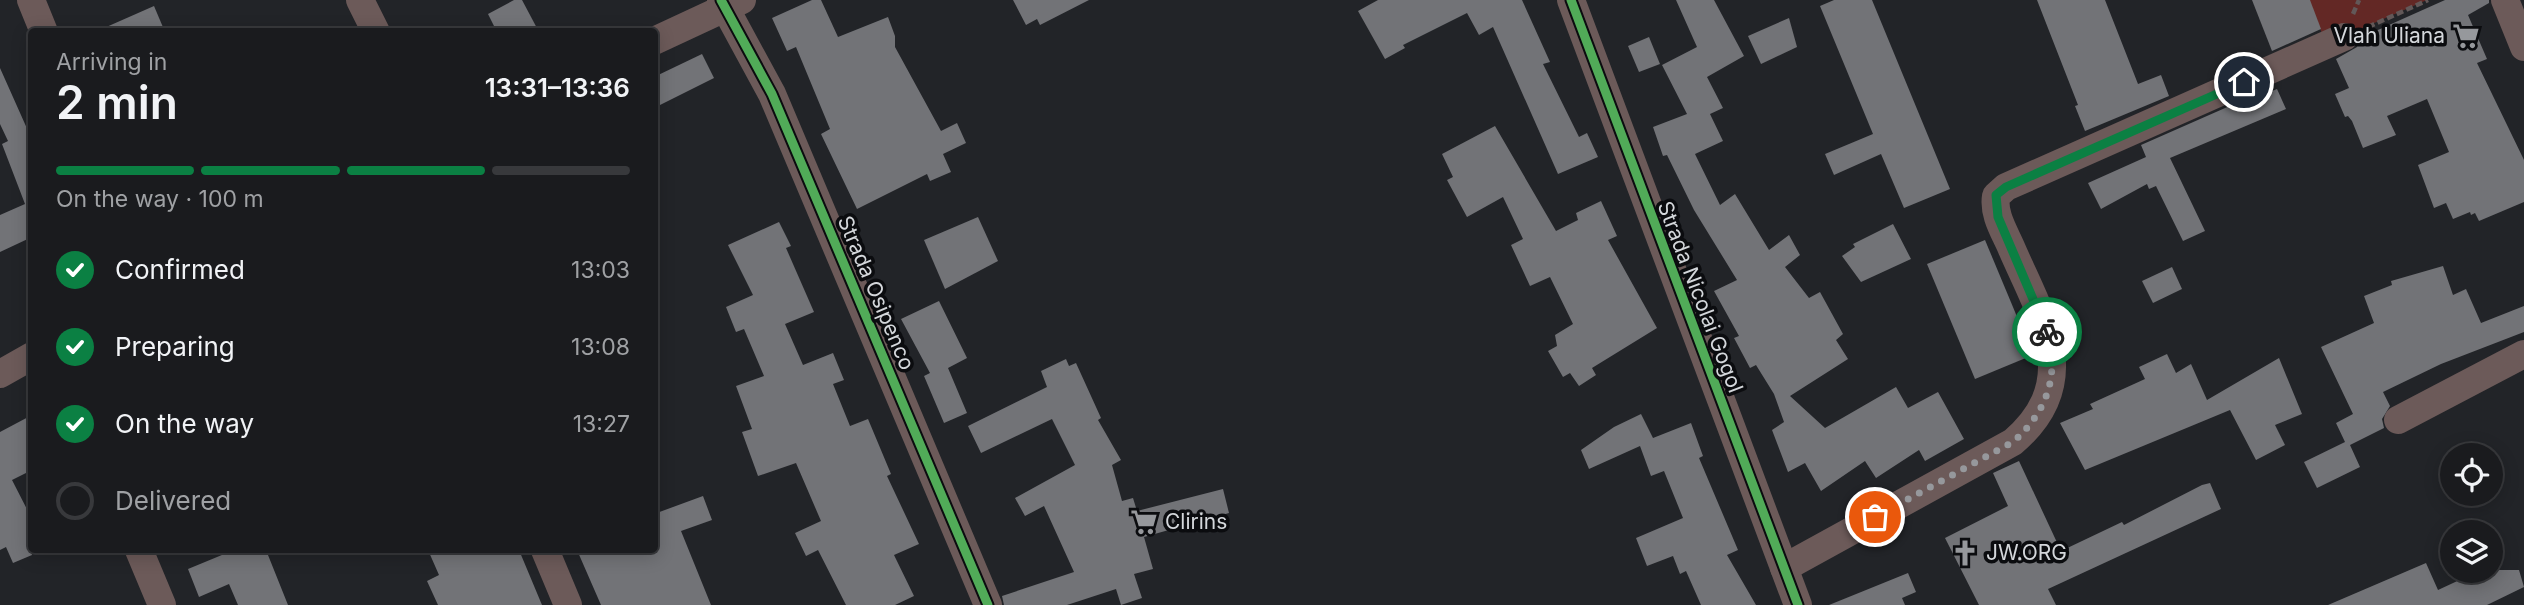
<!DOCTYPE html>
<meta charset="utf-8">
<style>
:root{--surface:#1a1b1e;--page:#232427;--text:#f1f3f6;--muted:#9fa1a4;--line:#38393c;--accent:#0b8043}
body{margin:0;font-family:Inter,sans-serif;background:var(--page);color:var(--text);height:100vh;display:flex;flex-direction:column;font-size:26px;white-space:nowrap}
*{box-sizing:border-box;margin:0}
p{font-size:23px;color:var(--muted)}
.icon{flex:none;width:38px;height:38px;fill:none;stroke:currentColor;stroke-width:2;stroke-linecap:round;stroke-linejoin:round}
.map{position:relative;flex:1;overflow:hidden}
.sheet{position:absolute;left:28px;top:28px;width:630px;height:525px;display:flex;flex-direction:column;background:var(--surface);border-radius:7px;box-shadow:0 4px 18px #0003,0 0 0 2px var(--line)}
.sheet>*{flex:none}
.tools{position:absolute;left:2440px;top:443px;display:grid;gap:14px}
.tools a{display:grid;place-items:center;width:63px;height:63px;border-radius:50%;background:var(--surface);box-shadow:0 4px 18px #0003,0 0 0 2px var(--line);font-size:35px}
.pin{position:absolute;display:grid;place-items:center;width:60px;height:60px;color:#fff;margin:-30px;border:4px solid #fff;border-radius:50%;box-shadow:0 2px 7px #0007}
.courier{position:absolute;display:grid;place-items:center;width:70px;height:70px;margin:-35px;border:5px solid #0b8043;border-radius:50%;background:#fff;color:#222;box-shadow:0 2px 9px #0007}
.head em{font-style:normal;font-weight:600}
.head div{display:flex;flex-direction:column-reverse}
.head{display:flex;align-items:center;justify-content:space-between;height:119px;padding:0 28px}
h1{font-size:46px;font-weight:600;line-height:52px}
.bar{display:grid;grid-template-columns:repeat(4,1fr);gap:10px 7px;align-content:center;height:84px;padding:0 28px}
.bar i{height:9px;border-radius:5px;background:var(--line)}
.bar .on{background:var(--accent)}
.bar p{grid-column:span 4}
ol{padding:0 28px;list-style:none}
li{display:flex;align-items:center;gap:21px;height:77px}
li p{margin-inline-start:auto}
li .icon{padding:7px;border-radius:50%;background:var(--accent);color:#fff;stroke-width:4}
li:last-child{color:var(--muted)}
li i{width:38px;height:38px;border:4px solid var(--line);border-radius:50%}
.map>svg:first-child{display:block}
.green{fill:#632825}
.building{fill:#727377}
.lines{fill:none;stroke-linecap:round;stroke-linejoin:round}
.path{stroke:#625858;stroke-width:4.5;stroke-dasharray:7 3.5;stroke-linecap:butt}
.minor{stroke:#6c5a59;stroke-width:28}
.cycleway-casing{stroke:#0b0c0f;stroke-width:13}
.cycleway{stroke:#51ab58;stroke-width:9}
.done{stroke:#96989c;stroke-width:7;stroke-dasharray:0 12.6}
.route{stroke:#0b8043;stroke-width:9}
.labels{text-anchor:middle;stroke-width:7;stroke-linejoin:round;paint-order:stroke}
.poi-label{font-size:21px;fill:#d4d7db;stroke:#0b0c0f;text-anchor:start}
.street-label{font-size:21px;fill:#d4d7db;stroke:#0b0c0f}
</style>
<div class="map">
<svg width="2524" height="605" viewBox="0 0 2524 605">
<rect width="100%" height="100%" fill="#222428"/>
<!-- green -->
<path class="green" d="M2309 0H2427L2326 44Z"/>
<!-- building -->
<g class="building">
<path d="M514 0H522L539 32H497L488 14Z"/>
<path d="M812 0H821L838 37 888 17 895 36V47L941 131 957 123 966 143 943 154 951 172 930 181 927 174 857 209 821 134 830 129 796 47 787 51 772 18Z"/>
<path d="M1013 0H1089L1040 25 1037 19 1026 25Z"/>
<path d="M1378 0H1522L1550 62 1543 64 1579 137 1587 133 1598 157 1558 174 1493 27 1479 35 1467 13 1403 45 1405 48 1385 59 1358 11Z"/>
<path d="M1676 0H1714L1744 56 1707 77 1723 108 1710 114 1723 141 1695 154 1720 205 1735 194 1769 250 1789 235 1800 255 1785 267 1809 298 1820 292 1843 334 1836 340 1848 359 1790 396 1825 428 1896 387 1908 408 1938 392 1964 439 1925 461 1919 450 1876 478 1865 461 1821 491 1805 463 1788 472 1772 430 1784 422 1774 394 1756 365 1750 368 1734 338 1739 336 1714 291 1737 280 1694 210 1667 155 1663 156 1653 127 1687 114 1662 65 1697 47Z"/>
<path d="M1834 0H1872L1950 189 1904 208 1881 154 1834 175 1825 154 1873 134 1820 6Z"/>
<path d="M2037 0H2105L2138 84 2161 75 2169 96 2085 131 2075 106 2078 105Z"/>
<path d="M2252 0H2310L2321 29 2272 51Z"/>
<path d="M2445 0H2489V3L2468 15 2487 59 2477 63 2524 160V202L2479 221 2475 213 2471 215 2470 212 2453 219 2446 203 2434 208 2418 165 2449 152 2427 99 2387 116 2396 135 2363 148 2352 121 2348 116 2345 117 2335 94 2349 88 2336 59 2357 47 2360 38Z"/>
<path d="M154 6 165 32H95Z"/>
<path d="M1789 18 1797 47 1761 64 1748 36Z"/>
<path d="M1649 37 1660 64 1639 72 1628 46Z"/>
<path d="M702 54 714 78 654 108V77Z"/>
<path d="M0 68 29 133 32 132V237L0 252V215L25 204 2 144 8 141 0 124Z"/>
<path d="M2277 89 2286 109 2170 158 2205 231 2183 241 2156 186 2149 189 2147 184 2101 209 2088 183 2146 157 2141 145 2241 101 2242 103Z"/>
<path d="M1495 126 1556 231 1578 220 1576 213 1601 201 1617 236 1608 240 1657 328 1592 368 1596 375 1579 386 1570 373 1563 377 1548 351 1557 346 1555 335 1573 324 1550 277 1530 286 1511 245 1523 239 1503 197 1467 217 1447 180 1453 177 1442 154Z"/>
<path d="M978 217 998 261 945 289 924 240Z"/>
<path d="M779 222 791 246 786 248 814 312 785 324 803 365 833 353 844 380 833 384 850 426 868 419 891 474 887 476 919 544 894 555 914 596 895 605H846L818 550 806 556 795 533 821 521 796 463 758 476 742 432 752 429 736 386 764 376 744 329 736 332 726 307 753 295 728 245Z"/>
<path d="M1893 224 1911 259 1861 282 1842 256 1855 247 1853 244Z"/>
<path d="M1985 240 2033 355 1975 379 1927 264Z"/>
<path d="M2443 266 2453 295 2466 289 2481 323 2524 306V332L2441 364 2383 392 2390 406 2382 419 2384 428 2350 445 2360 467 2317 488 2304 462 2345 442 2336 423 2353 414 2321 347 2374 323 2364 296 2392 285 2391 281Z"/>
<path d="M2172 267 2182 289 2153 303 2142 281Z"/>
<path d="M939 301 967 358 948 368 967 413 944 423 924 376 930 373 901 319Z"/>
<path d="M2167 354 2176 373 2191 364 2207 400 2279 358 2302 414 2275 425 2285 445 2256 460 2230 410 2085 470 2060 423 2093 409 2090 404 2145 379 2139 367Z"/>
<path d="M1066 359 1069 366 1076 363 1101 418 1098 420 1121 460 1112 465 1122 501 1133 498 1137 511 1223 489 1229 513 1144 537 1153 569 1134 574 1142 598 1121 605 1116 589 1067 605H1004L1002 596 1074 572 1044 506 1025 516 1015 498 1075 465 1052 419 981 453 968 426 1047 387 1041 371Z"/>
<path d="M1641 414 1653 438 1691 423 1703 456 1699 458 1738 550 1727 555 1756 605H1701L1686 571 1680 574 1673 556 1647 566 1636 538 1683 518 1664 471 1651 476 1640 446 1589 469 1581 450 1614 427Z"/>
<path d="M32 415V470L12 480 32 519V555L13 563 6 547 0 550V432Z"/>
<path d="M2019 461 2061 551 2122 522 2124 525 2202 485 2210 483 2221 509 2048 589 2056 605H1979L1945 538 2008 506 1993 473Z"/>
<path d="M703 496 712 520 681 531 711 605H601L577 550H654V514Z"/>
<path d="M234 550H266L288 605H238L229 584 199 597 188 569Z"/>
<path d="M428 550H519L542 605H438L427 581 439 575Z"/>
<path d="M2426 563 2438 590 2481 570H2519L2524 587 2487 605H2328Z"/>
<path d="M1908 573 1916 592 1902 598 1905 605H1829Z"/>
</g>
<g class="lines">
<!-- path -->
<g class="path">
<path d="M2353 14 2359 0"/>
<path d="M2368 27 2428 0"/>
</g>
<!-- minor -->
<g class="minor">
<path d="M31 0 44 32"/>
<path d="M360 0 376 32"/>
<path d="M721 0 772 94 988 605"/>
<path d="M1571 0 1798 605"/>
<path d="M2505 0 2524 47"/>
<path d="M654 41 742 0"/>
<path d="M0 374 32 356"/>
<path d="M2398 420 2524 354"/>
<path d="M139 550 162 605"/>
<path d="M545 550 568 605"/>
<path d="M1784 568 2013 442C2085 380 2041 317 2011 247 2004 231 1993 214 1996 196L2006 187 2344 37"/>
</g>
<!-- cycleway casing -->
<g class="cycleway-casing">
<g id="cycleway">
<path d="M721 0 772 94 988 605"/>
<path d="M1571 0 1798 605"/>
</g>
</g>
<!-- cycleway -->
<use href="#cycleway" class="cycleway"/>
</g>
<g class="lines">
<!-- done -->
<path class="done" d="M1875 517 2013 442C2047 412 2060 375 2047 332"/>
<!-- route -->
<path class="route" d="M2047 332 1998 217 1996 195 2006 187 2244 82"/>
</g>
<!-- icons -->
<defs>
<g id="supermarket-bare" transform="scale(2.1)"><path d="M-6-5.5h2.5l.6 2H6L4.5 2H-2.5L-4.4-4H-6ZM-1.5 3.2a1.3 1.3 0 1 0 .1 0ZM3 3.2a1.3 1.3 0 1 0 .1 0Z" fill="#96989c" stroke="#0b0c0f" stroke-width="2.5" paint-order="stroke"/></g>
<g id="church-bare" transform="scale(2.1)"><path d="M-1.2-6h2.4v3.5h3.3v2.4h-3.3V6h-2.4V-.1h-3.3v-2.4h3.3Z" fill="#96989c" stroke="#0b0c0f" stroke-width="2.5" paint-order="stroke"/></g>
</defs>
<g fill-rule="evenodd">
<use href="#supermarket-bare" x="2466" y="36"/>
<use href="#supermarket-bare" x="1144" y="522"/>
<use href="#church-bare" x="1965" y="553"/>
</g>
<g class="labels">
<!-- poi labels -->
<g class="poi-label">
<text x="2445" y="43" text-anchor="end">Vlah Uliana</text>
<text x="1165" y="529">Clirins</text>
<text x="1986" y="560">JW.ORG</text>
</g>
<!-- street labels -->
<g class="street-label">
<text transform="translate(876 293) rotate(67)" y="7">Strada Osipenco</text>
<text transform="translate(1700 297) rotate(69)" y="7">Strada Nicolai Gogol</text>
</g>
</g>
</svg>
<div class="tools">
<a><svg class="icon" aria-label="locate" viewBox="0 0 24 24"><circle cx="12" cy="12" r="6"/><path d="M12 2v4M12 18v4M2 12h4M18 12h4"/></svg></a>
<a><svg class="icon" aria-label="layers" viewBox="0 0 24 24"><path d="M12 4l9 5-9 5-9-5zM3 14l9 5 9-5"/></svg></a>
</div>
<div class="pin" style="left:1875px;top:517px;background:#ea580c"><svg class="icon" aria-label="bag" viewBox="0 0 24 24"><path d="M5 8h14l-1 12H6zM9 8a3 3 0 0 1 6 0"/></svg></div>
<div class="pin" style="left:2244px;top:82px;background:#1f2937"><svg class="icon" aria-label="home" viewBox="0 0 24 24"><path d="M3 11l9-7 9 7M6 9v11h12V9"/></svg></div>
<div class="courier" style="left:2047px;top:332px"><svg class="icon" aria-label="bike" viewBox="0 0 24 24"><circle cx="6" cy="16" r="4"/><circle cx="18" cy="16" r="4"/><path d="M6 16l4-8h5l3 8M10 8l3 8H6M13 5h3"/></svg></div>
<section class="sheet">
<div class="head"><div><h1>2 min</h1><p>Arriving in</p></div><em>13:31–13:36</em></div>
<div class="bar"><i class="on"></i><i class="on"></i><i class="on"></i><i></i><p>On the way · 100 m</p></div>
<ol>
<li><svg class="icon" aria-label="check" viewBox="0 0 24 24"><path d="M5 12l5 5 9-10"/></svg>Confirmed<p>13:03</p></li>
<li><svg class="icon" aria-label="check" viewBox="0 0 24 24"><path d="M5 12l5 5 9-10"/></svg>Preparing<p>13:08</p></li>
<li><svg class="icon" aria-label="check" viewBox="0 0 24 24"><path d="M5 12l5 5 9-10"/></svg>On the way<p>13:27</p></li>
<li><i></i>Delivered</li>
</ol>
</section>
</div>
